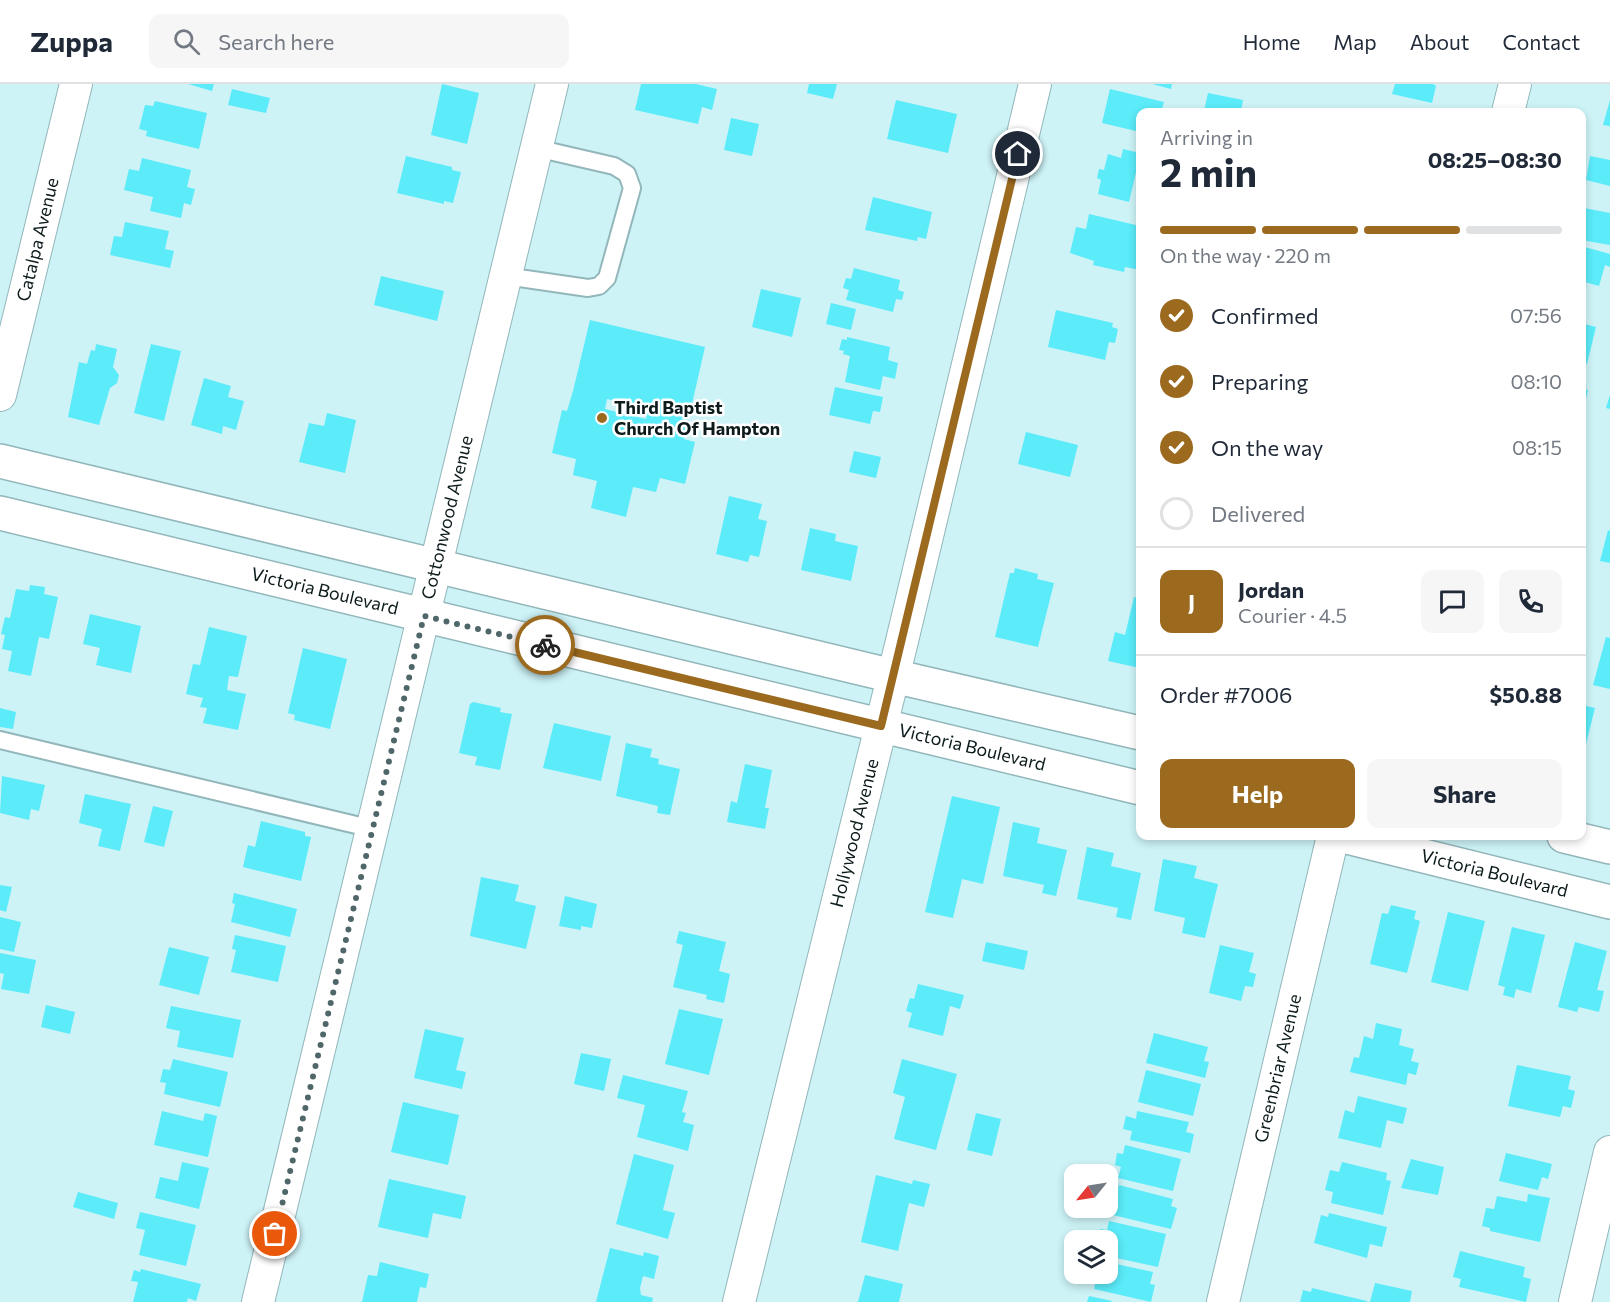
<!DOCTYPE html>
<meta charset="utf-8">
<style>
:root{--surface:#fff;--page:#f6f6f7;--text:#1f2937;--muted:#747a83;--line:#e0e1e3;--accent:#9c6a1f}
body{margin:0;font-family:Commissioner,sans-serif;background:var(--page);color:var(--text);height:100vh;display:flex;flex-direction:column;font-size:22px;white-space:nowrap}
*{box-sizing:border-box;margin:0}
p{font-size:20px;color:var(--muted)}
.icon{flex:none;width:33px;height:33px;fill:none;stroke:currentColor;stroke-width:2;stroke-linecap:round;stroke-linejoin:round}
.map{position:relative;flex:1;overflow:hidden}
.sheet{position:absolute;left:1136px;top:24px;width:450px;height:732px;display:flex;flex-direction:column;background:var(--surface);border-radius:12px;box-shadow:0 3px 9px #0003}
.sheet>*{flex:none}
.needle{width:39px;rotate:240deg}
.fabs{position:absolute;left:1064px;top:1080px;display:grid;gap:12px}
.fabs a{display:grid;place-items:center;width:54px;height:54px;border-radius:12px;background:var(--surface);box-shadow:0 3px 9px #0003;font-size:30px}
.pin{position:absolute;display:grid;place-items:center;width:51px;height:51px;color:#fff;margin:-26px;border:3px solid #fff;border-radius:50%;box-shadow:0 2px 6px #0007}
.courier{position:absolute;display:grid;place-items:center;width:60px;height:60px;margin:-30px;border:4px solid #9c6a1f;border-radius:50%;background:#fff;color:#222;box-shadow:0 2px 8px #0007}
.headline em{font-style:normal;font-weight:700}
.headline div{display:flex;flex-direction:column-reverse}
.headline{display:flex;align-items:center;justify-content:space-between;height:102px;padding:0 24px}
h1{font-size:39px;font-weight:700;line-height:45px}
.bar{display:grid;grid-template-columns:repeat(4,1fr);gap:9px 6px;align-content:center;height:72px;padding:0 24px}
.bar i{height:8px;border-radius:4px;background:var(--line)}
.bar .on{background:var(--accent)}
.bar p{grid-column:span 4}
.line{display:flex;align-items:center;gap:15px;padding:0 24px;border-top:2px solid var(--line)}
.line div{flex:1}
.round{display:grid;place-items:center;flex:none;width:63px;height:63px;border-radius:12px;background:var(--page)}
ol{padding:0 24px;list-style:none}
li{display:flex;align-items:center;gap:18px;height:66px}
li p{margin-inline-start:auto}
li .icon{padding:6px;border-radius:50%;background:var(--accent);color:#fff;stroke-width:4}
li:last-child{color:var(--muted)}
li i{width:33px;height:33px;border:3px solid var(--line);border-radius:50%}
.cta{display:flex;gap:12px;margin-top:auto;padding:12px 24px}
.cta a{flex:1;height:69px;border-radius:12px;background:var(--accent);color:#fff;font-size:24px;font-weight:700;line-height:69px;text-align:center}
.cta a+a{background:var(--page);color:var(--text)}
header{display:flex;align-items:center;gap:36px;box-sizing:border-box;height:84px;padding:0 30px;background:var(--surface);border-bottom:2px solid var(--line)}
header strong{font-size:28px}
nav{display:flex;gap:33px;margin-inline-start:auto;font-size:21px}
.search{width:420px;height:54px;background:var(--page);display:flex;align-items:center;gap:15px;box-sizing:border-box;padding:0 21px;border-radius:12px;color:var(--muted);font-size:22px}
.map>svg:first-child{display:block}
.building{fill:#5bebf9;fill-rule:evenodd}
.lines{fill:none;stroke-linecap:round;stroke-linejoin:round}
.service-casing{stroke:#92b6ba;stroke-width:20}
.minor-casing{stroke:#92b6ba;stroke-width:34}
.secondary-casing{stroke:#92b6ba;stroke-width:36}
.service{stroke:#fff;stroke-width:16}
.minor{stroke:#fff;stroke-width:32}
.secondary{stroke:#fff;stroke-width:33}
.done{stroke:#506769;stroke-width:6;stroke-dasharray:0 10.8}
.route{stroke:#9c6a1f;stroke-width:8}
.poi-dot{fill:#9c6a1f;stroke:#fff;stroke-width:2}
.labels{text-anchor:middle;stroke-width:5;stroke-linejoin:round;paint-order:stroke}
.street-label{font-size:18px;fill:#0d1b1c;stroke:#fff}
.poi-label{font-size:18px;font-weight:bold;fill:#0d1b1c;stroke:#fff;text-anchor:start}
</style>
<header>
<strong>Zuppa</strong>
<div class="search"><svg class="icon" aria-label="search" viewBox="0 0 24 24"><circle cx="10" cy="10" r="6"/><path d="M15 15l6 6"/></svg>Search here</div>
<nav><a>Home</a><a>Map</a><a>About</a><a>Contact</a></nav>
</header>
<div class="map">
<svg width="1610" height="1218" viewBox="0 0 1610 1218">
<rect width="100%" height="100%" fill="#cdf3f7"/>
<!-- building -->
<g class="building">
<path d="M188 0H214L212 7Z"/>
<path d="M442 0 479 9 467 60 431 51Z"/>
<path d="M641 0H696L717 5 712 26 702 23 698 40 635 26Z"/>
<path d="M809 0H837L833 15 807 9Z"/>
<path d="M1152 0H1172L1171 5Z"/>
<path d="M1395 0H1433L1436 2 1432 19 1392 10Z"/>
<path d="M232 5 270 14 266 29 228 21Z"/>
<path d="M1110 5 1164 18 1161 28H1140V48L1102 39Z"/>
<path d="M1208 9 1243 16 1241 28 1204 27Z"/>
<path d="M896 16 957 30 948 69 887 55Z"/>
<path d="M1610 16V42L1603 41Z"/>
<path d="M155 17 207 29 199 65 146 52 147 47 139 45 145 21 153 22Z"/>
<path d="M731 34 759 40 752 72 724 66Z"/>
<path d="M1123 65 1140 69V85L1137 84 1129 118 1098 110 1101 96 1097 94 1099 85 1104 86 1108 70 1121 74Z"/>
<path d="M406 72 452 83V86L461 88 453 119 444 117V120L397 109Z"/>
<path d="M1590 72 1610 76V102L1586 96Z"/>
<path d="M142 74 191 86 187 103 195 105 191 121 184 119 181 134 150 127 153 113 124 106 129 85 139 87Z"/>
<path d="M873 113 932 128 926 155 918 153 917 157 865 146Z"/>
<path d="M1584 124 1610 129V161L1581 156Z"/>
<path d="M1089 130 1140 142V186L1125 183 1124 188 1093 181 1094 177 1070 169 1076 143 1086 145Z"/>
<path d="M125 138 169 147 165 165 174 167 170 184 110 171 114 152 122 153Z"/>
<path d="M1581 162 1610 170V183L1605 181 1599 202 1581 197Z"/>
<path d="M854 184 900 196 898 206 904 208 902 216 896 215 893 228 846 216 849 206 843 204 846 194 851 195Z"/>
<path d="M381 192 444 207 437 237 374 221Z"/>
<path d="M761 205 801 214 792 253 752 243Z"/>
<path d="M831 219 856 225 851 246 826 240Z"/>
<path d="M1056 226 1113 239 1112 243 1118 245 1115 259 1109 258 1105 276 1048 263Z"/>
<path d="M590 236 705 263 684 355 695 358 685 400 660 394 656 408 633 403 626 433 591 424 597 397 573 391 576 375 552 369 562 326 567 327 573 307ZM607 315 648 324 646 335 605 325Z"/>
<path d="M1581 239 1596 243 1587 280 1581 278Z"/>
<path d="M847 253 890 263 888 276 898 279 895 295 883 292 880 306 845 298 850 272 843 270 844 267 839 266 842 255 847 256Z"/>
<path d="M96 260 117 265 113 283 119 291 117 299 110 304 99 341 68 333 79 278 87 280 91 266 95 267Z"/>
<path d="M151 260 181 267 164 337 134 329Z"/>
<path d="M204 294 231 302 228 313 244 317 236 346 223 342 222 350 191 341Z"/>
<path d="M835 303 883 313 880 328 873 327 870 340 829 331Z"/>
<path d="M1581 305 1588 306 1582 331H1581Z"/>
<path d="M1610 311V325L1606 324Z"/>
<path d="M327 329 356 336 345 389 299 378 309 339 324 342Z"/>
<path d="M1026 348 1078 361 1070 393 1018 380Z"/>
<path d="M854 367 881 373 876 394 849 388Z"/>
<path d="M729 412 762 420 758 435 767 437 759 473 750 471 748 478 716 470Z"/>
<path d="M810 444 836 450 835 457 858 462 851 497 801 486Z"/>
<path d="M1608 446 1610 447V479L1600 477Z"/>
<path d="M1015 484 1038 490 1037 495 1054 499 1038 563 995 553 1010 489H1014Z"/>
<path d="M30 501 45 503 44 510 58 513 49 555 39 553 31 592 8 587 12 567 2 565 5 551 1 550 5 533 10 534 16 505 29 507Z"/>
<path d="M1134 513 1140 514V584L1108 577 1115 548 1125 551Z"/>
<path d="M90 530 141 542 131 589 96 581 100 564 83 560Z"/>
<path d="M209 543 247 552 238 593 229 592 227 606 246 610 238 646 203 639 207 624 200 623 203 614 186 610 193 580 200 581Z"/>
<path d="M1606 553 1610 554V605L1593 601Z"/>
<path d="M303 564 347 575 330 645 294 636 295 631 288 629Z"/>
<path d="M473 618 501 624 500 628 512 630 500 686 475 681 477 673 459 669 470 620Z"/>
<path d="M1581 621 1595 624 1582 676H1581Z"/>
<path d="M0 624 16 628 13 645 0 643Z"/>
<path d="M554 639 611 652 601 697 543 684Z"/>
<path d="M626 659 652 665 650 673 659 675 658 680 680 685 670 731 657 729 658 722 616 712Z"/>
<path d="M745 680 772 686 765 724H769L765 745 727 738 731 717 737 719Z"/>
<path d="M2 692 45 701 39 727 31 725 29 736 0 729Z"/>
<path d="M85 710 131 720 120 767 98 762 102 745 79 739Z"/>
<path d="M952 712 1000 723 983 800 962 795 953 834 925 828Z"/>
<path d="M153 722 173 727 164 763 144 758Z"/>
<path d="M261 737 305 748V752L311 753 301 797 243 783 248 761 255 763Z"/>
<path d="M1013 738 1040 744 1037 759 1067 766 1056 812 1042 809 1044 801 1003 792Z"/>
<path d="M1087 763 1114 769 1111 782 1141 789 1131 836 1116 833 1118 824 1077 815Z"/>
<path d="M1163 775 1197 782 1194 794 1218 800 1205 854 1182 849 1185 834 1154 827Z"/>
<path d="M481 793 519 801 515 817 536 822 526 865 470 852Z"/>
<path d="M0 801 12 803 6 828 0 826Z"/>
<path d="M234 809 297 825 290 853 231 838 235 820 232 819Z"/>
<path d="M565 812 597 820 592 844 581 842V846L559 842Z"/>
<path d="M1391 821 1416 827 1414 835 1420 837 1407 889 1370 880 1382 829 1388 830Z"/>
<path d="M1448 828 1485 837 1468 907 1431 898Z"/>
<path d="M0 833 21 838 14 868 0 865Z"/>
<path d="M1512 843 1545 851 1531 909 1516 905 1514 914 1503 911 1505 903 1498 901Z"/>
<path d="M679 847 726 858 719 887 730 890 724 919 706 915 707 911 673 903 683 861 676 859Z"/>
<path d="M235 851 286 862 278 898 231 888 236 866 232 865Z"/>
<path d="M986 858 1028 867 1024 886 982 877Z"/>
<path d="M1575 858 1607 867 1597 906 1604 907 1599 928 1579 923 1577 928 1558 923Z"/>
<path d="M1220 861 1254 869 1249 888 1256 890 1253 903 1245 902 1241 917 1209 909Z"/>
<path d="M169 863 209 873 199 911 159 901Z"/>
<path d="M0 869 36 876 29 910 1 905 4 890 0 889Z"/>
<path d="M918 900 964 911 960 925 950 922 943 952 908 943 912 929 906 927 910 914 914 915Z"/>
<path d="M46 921 75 928 70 950 41 943Z"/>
<path d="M171 922 241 936 233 974 177 963 180 947 166 944Z"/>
<path d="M679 925 723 935 709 991 665 980Z"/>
<path d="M1376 939 1402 945 1399 961 1414 965 1411 977 1419 979 1416 991 1408 989 1406 1001 1350 988 1354 973 1359 974 1364 952 1373 955Z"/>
<path d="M425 945 464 954 456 986 466 988 462 1005 414 994Z"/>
<path d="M1154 949 1208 963 1204 977 1209 978 1205 994 1146 979Z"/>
<path d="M581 969 611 975 604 1007 574 1000Z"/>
<path d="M173 975 228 988 220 1023 164 1010 166 999 160 998 163 985 170 986Z"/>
<path d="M902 975 957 990 936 1066 894 1055 905 1013 893 1009Z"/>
<path d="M1517 981 1571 992 1568 1005 1575 1007 1571 1024 1563 1022 1560 1033 1508 1022Z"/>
<path d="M1146 986 1201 1000 1193 1032 1138 1018Z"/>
<path d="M623 991 688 1007 682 1028 686 1029 683 1038 694 1041 688 1067 637 1053 645 1021 617 1014Z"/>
<path d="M1358 1012 1407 1024 1403 1040 1387 1036 1381 1064 1338 1054 1345 1026 1354 1029Z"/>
<path d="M403 1018 459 1031 448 1081 391 1068Z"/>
<path d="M162 1027 203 1037 205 1029 217 1032 208 1073 154 1061Z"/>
<path d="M1137 1027 1189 1038 1186 1048 1194 1050 1190 1069 1130 1056 1132 1047 1123 1045 1126 1032 1136 1035Z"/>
<path d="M976 1029 1001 1035 992 1072 967 1066Z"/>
<path d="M1125 1061 1181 1075 1173 1107 1118 1094 1121 1083 1115 1081 1117 1069 1123 1070Z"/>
<path d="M1506 1069 1552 1080 1548 1095 1542 1093 1538 1106 1499 1097Z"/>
<path d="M634 1070 674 1081 663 1126 675 1129 668 1155 616 1140Z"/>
<path d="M1411 1075 1444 1083 1438 1111 1401 1104Z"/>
<path d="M182 1078 209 1084 199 1125 155 1114 160 1093 178 1097Z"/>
<path d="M1342 1078 1387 1089 1386 1096 1391 1097 1383 1131 1331 1119 1333 1108 1325 1106 1330 1086 1339 1088Z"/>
<path d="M876 1091 912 1100 913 1096 930 1100 924 1123 909 1119 898 1167 861 1158Z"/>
<path d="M389 1095 466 1112 461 1135 433 1129 428 1154 378 1143Z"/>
<path d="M1119 1101 1173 1115 1171 1122 1177 1124 1171 1145 1113 1131 1115 1121 1107 1119V1111L1108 1107 1117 1109Z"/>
<path d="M78 1108 118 1119 114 1135 73 1123Z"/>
<path d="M1528 1110 1550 1114 1540 1158 1490 1147V1144L1482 1142 1486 1124 1494 1125 1497 1112 1527 1118Z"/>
<path d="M140 1128 196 1141 186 1182 139 1171 145 1146 136 1144Z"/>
<path d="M1329 1129 1387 1143 1382 1163 1370 1160 1367 1174 1314 1159 1321 1131 1328 1133Z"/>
<path d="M1109 1137 1166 1150 1158 1183 1107 1172V1156H1097L1100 1145 1107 1146Z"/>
<path d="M610 1164 643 1172 644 1168 659 1172 654 1195 643 1192 640 1204 641 1211 653 1214 652 1218H596Z"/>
<path d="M1460 1167 1525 1183 1523 1193 1531 1195 1526 1218 1459 1203 1461 1195 1453 1193Z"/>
<path d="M380 1178 429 1190 426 1204 420 1203 417 1218H362L368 1191 377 1192Z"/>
<path d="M1107 1178 1153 1188 1150 1200 1155 1201 1151 1218 1094 1205 1096 1196 1087 1194 1088 1190H1107Z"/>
<path d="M141 1185 201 1200 196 1217 188 1214 187 1218H133L138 1198 131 1197 134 1186 140 1188Z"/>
<path d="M865 1191 903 1200 899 1218H858Z"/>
<path d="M1375 1199 1412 1207 1410 1218H1370Z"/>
<path d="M1312 1204 1367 1217V1218H1300L1303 1206 1311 1208Z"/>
<path d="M1089 1212 1112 1217 1111 1218H1087Z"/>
</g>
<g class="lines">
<!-- service casing -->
<g class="service-casing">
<g id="service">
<path d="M506 192 588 204 599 202 607 194 632 104 627 90 614 82 536 64"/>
<path d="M0 656 373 745"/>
</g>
</g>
<!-- minor casing -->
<g class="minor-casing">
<g id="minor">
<path d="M1508 28 1515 0"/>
<path id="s1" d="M0 311 76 0"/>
<path id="s2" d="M258 1218 552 0"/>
<path id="s3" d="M739 1218 902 557 1035 0"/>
<path id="s4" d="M1223 1218 1333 752"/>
<path d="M1575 1218 1610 1068"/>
</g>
</g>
<!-- secondary casing -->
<g class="secondary-casing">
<g id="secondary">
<path d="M0 377 893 592 1140 649"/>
<path id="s5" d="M0 429 1140 704"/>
<path id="s6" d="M1343 752 1610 818"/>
<path d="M1564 752 1610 763"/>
</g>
</g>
<!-- service -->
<use href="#service" class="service"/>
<!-- minor -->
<use href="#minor" class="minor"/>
<!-- secondary -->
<use href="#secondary" class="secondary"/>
</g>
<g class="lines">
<!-- done -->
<path class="done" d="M275 1150 424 532 545 561"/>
<!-- route -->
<path class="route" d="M545 561 881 642 1018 70"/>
</g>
<!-- markers -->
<circle class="poi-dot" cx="602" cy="334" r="6"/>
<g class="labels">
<!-- street labels -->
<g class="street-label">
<text dy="6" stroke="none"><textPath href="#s1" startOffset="160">Catalpa Avenue</textPath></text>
<text dy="6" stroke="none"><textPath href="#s2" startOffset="807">Cottonwood Avenue</textPath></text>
<text dy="6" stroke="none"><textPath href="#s5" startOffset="334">Victoria Boulevard</textPath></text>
<text dy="6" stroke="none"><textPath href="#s5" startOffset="1000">Victoria Boulevard</textPath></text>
<text dy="6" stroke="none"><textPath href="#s3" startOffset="483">Hollywood Avenue</textPath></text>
<text dy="6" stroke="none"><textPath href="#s6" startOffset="156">Victoria Boulevard</textPath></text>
<text dy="6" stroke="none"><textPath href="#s4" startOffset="240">Greenbriar Avenue</textPath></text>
</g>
<!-- poi labels -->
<g class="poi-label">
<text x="614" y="330">Third Baptist<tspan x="614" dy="21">Church Of Hampton</tspan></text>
</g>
</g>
</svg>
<div class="fabs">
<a><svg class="needle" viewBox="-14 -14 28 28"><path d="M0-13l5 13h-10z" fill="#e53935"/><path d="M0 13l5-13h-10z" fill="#747a83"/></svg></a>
<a><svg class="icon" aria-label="layers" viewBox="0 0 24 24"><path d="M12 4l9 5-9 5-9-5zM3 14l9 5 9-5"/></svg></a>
</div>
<div class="pin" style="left:275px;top:1150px;background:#ea580c"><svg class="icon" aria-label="bag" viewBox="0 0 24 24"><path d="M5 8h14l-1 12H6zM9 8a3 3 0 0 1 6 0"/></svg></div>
<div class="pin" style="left:1018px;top:70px;background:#1f2937"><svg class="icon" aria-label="home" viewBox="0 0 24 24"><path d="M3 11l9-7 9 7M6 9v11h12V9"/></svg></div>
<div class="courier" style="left:545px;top:561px"><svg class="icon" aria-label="bike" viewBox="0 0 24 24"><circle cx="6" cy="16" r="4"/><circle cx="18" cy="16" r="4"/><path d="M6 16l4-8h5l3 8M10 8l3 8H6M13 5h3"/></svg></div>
<section class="sheet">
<div class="headline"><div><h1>2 min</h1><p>Arriving in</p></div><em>08:25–08:30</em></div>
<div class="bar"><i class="on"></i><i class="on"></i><i class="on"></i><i></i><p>On the way · 220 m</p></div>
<ol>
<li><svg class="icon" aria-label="check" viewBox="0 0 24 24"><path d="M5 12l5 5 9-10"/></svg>Confirmed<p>07:56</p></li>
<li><svg class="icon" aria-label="check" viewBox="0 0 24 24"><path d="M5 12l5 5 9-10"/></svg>Preparing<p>08:10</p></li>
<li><svg class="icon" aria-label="check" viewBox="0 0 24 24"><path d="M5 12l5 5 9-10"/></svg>On the way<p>08:15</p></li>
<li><i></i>Delivered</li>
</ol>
<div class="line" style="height:108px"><b class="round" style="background:var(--accent);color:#fff">J</b><div><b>Jordan</b><p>Courier · 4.5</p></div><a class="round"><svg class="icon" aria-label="chat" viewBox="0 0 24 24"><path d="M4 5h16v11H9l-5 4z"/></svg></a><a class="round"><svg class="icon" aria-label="phone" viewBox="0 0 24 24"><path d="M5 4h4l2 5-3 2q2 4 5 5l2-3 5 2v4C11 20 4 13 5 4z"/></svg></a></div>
<div class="line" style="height:78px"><div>Order #7006</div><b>$50.88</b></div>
<div class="cta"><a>Help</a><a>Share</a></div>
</section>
</div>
